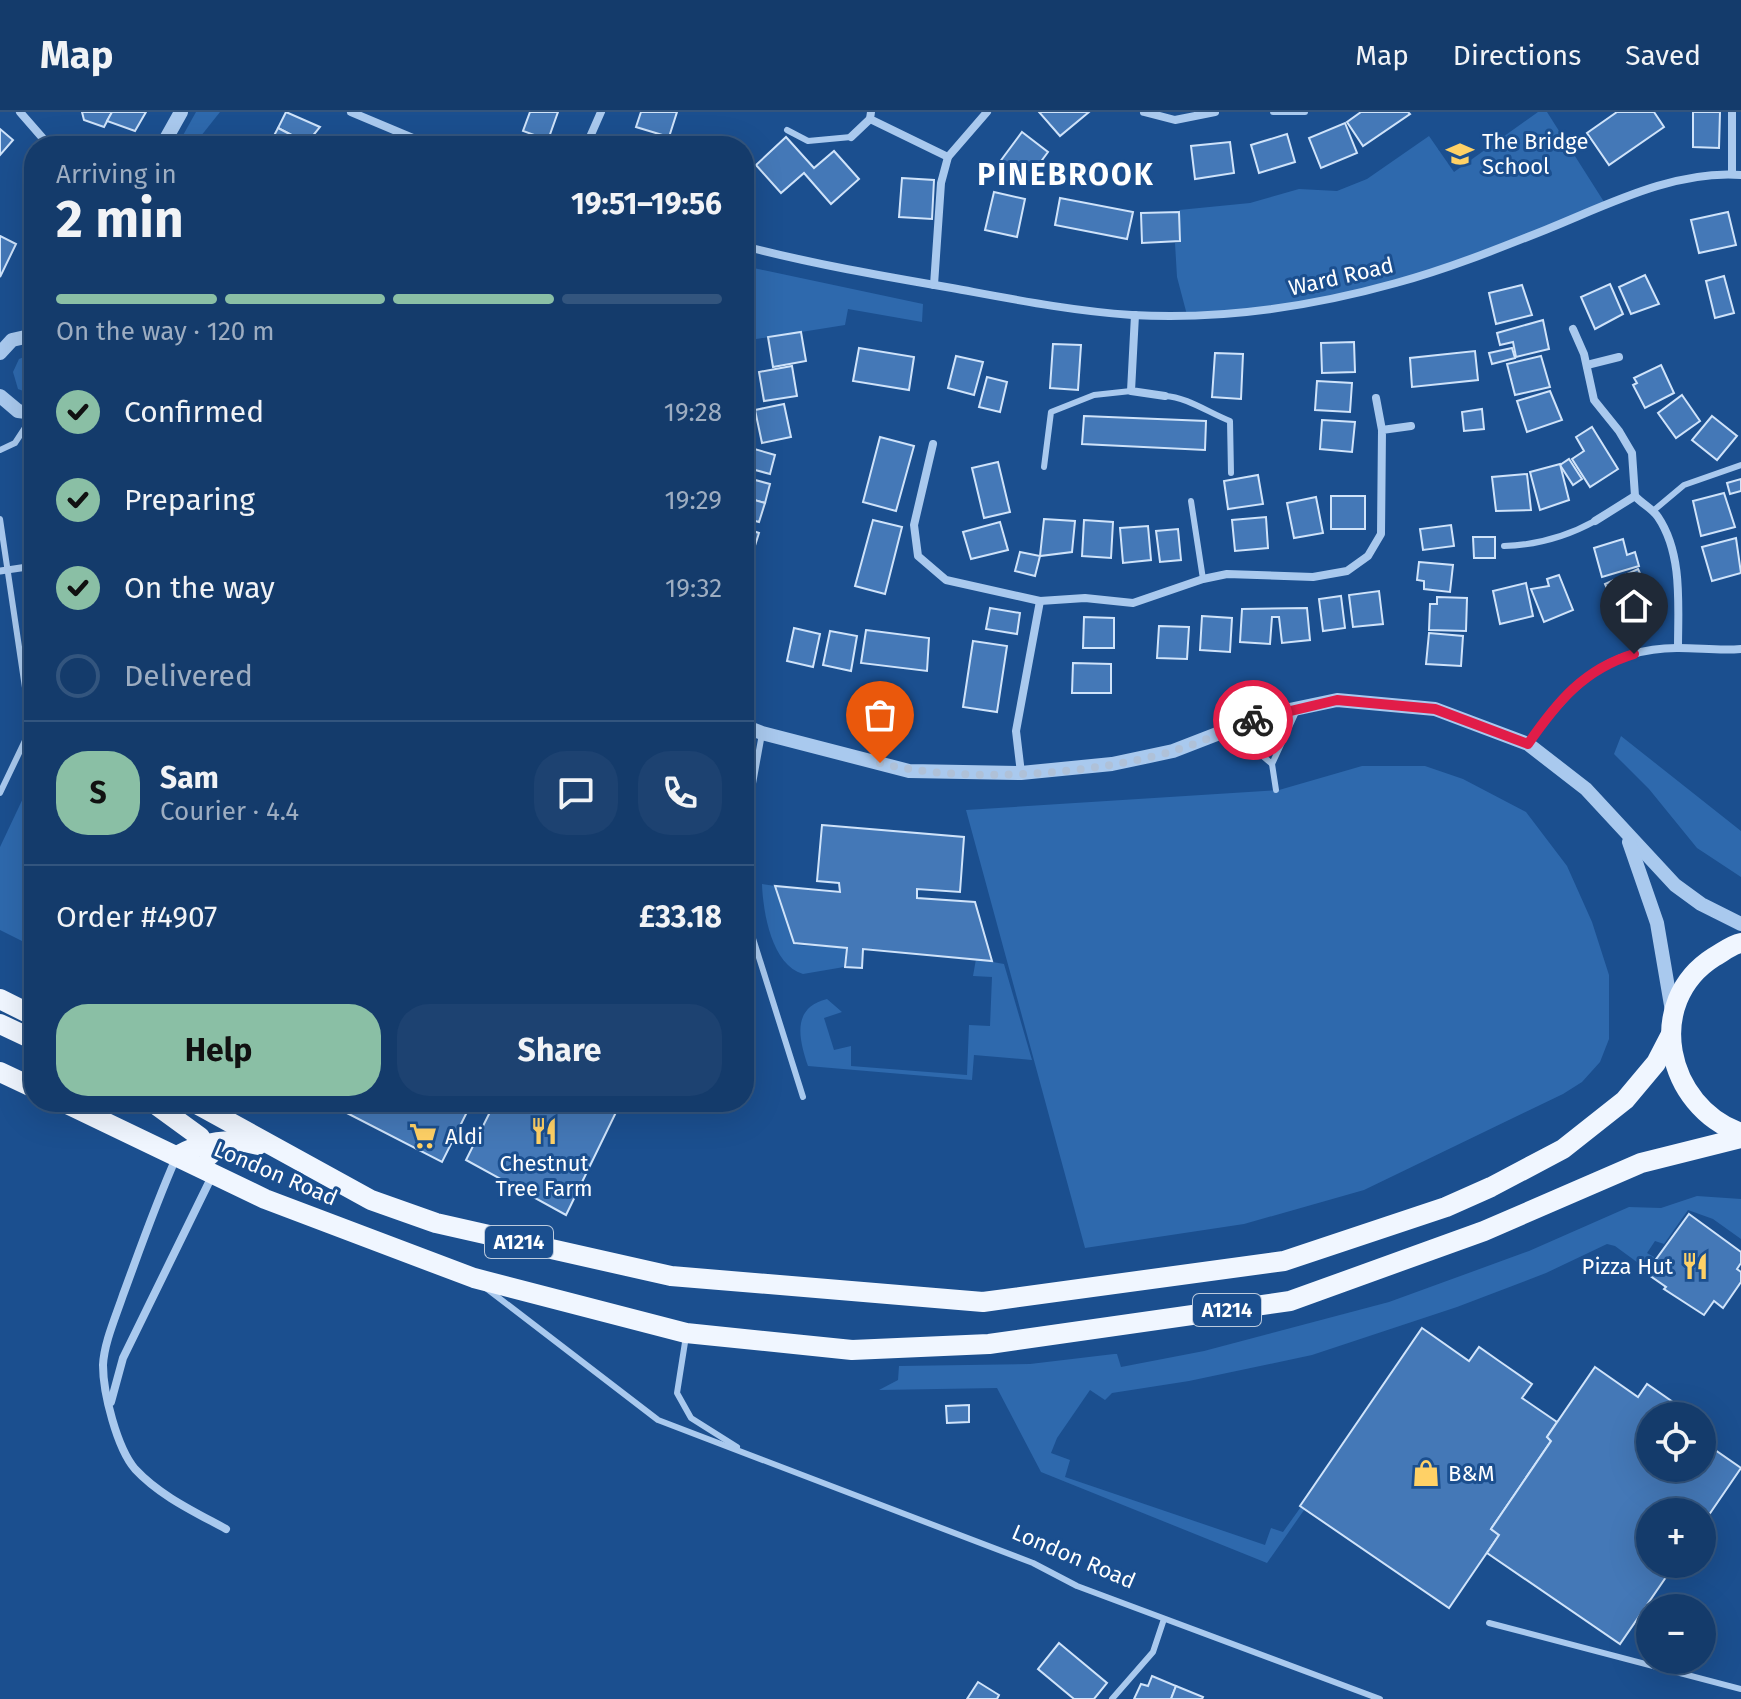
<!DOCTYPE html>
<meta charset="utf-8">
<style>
:root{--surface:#143b6b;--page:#1d4271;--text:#f1f3f6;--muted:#9dadc1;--line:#33557e;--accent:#8abfa5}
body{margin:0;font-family:"Fira Sans",sans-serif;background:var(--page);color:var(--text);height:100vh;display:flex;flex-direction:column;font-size:30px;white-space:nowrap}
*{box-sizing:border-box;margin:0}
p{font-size:26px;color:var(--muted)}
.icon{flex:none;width:44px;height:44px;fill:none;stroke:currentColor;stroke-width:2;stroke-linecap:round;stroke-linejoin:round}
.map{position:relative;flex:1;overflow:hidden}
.panel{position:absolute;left:24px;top:24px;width:730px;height:976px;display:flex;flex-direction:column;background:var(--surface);border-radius:32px;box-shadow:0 8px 32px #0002,0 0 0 2px var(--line)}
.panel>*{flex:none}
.tools{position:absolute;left:1636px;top:1290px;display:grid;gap:16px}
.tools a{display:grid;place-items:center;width:80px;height:80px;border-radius:50%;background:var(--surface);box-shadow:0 8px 32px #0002,0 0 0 2px var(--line);font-size:40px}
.pin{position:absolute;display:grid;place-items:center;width:68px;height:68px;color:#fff;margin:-82px -34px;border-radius:50% 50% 50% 0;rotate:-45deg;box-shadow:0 0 8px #0007}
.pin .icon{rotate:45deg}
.courier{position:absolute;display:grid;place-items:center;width:80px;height:80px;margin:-40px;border:6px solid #e11d48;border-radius:50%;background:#fff;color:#222;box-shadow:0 2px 10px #0007}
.summary em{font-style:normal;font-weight:700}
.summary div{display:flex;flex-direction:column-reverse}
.summary{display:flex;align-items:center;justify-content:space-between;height:136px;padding:0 32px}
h1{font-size:52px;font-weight:700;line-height:60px}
.bar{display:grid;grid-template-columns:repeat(4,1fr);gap:12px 8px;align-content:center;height:96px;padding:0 32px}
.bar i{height:10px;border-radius:6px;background:var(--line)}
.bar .on{background:var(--accent)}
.bar p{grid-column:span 4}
.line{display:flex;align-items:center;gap:20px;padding:0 32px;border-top:2px solid var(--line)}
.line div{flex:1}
.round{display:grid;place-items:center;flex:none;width:84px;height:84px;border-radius:32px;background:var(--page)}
ol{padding:0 32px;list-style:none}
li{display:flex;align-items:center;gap:24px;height:88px}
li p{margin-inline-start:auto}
li .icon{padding:8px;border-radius:50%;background:var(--accent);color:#111;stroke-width:4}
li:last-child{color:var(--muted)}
li i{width:44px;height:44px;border:4px solid var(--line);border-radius:50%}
.primary-button{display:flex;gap:16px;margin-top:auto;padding:16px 32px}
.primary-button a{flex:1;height:92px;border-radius:32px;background:var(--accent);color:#111;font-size:32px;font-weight:700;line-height:92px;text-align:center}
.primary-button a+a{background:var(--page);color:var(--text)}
header{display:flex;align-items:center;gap:48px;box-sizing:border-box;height:112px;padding:0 40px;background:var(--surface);border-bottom:2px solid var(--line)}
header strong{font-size:38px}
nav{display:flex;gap:44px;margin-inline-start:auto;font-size:28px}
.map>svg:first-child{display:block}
.green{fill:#2e69ad}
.building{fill:#4478b7;stroke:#cfe3fa;stroke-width:2}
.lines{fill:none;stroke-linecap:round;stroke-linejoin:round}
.service{stroke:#a9c9ee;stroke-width:6}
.pedestrian{stroke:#a9c9ee;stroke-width:7}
.minor{stroke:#a9c9ee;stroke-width:8}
.tertiary{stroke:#a9c9ee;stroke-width:14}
.primary{stroke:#f0f6ff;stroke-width:20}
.done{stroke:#afc1d8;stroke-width:8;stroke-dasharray:0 14.4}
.route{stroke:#e11d48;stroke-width:10}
.labels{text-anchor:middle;stroke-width:6;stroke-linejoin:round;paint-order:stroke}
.shield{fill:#1b4f8f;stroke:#bbcadd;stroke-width:2}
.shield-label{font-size:20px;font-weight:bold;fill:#fff}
.poi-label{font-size:22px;fill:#fff;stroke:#1b4f8f;text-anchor:start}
.street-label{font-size:22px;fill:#fff;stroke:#1b4f8f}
.district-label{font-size:30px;font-weight:bold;letter-spacing:2px;fill:#fff;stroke:#1b4f8f}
</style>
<header>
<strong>Map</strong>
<nav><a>Map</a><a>Directions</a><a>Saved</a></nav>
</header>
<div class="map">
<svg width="1741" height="1587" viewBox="0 0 1741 1587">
<rect width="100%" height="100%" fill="#1b4f8f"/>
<!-- green -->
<g class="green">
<path d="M196 0H220L193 34H177Z"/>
<path d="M1538 0H1547L1606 93 1439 157 1327 188 1187 203 1177 165 1175 131 1181 130 1179 98 1250 91 1299 77 1337 79 1367 67 1429 24 1454 60Z"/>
<path d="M744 154 923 192 922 210 848 197 845 213 744 229Z"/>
<path d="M34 241V283L18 277 13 260 19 247Z"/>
<path d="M1621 624 1741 719V765L1697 736 1649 677 1614 642Z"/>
<path d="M1362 654H1425L1463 667 1526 700 1567 754 1592 810 1609 863V927L1600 950 1582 970 1563 982 1364 1078 1244 1112 1085 1136 966 698 1279 678Z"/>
<path d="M34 663V835L0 818V735Z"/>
<path d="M762 772 775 774 796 833 846 836 844 855 803 862C772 853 763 801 762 772Z"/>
<path d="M976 847 1004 852 1032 948 974 943 972 968 808 954C799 927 791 896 827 887L842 900 824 906 834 938 851 934V954L967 963 969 913 990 914 992 865 973 864Z"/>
<path d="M1697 1084 1741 1087V1127L1713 1107 1688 1098 1664 1132 1655 1129 1647 1141 1654 1145 1645 1156 1615 1134 1607 1132 1546 1161 1457 1195 1312 1243 1189 1269 1112 1281 1105 1288 1090 1278 1057 1326 1051 1341 1070 1348 1065 1365 1265 1433 1271 1416 1283 1420 1315 1375 1316 1381 1267 1451 1041 1360 997 1276 879 1278 898 1268 899 1254 1030 1252 1114 1242H1117L1121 1255 1204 1239 1389 1190 1529 1139 1629 1095 1661 1096Z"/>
</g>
<!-- building -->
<g class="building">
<path d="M82 0H112L104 15 84 8Z"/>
<path d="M112 0H146L135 19 107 9Z"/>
<path d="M286 0 320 15 307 31 278 16Z"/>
<path d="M530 0H558L548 28 523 19Z"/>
<path d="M641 0H677L669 25 636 15Z"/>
<path d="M1039 0H1089L1060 24Z"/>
<path d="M1361 0H1408L1410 2 1363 34 1347 10Z"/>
<path d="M1617 0H1654L1664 15 1609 53 1587 21Z"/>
<path d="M1693 0H1720L1719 36 1693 35Z"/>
<path d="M1345 11 1357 41 1321 56 1309 26Z"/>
<path d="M278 16 307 31 306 34 269 33Z"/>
<path d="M0 17 13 28 0 43Z"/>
<path d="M1022 20 1048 40 1025 71 999 51Z"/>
<path d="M1287 22 1295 50 1259 61 1251 33Z"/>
<path d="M786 25 814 56 834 39 859 67 831 92 804 61 781 81 756 53Z"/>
<path d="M1230 30 1234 61 1195 67 1191 34Z"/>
<path d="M902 66 934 68 932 107 899 105Z"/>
<path d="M994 80 1025 87 1017 125 985 118Z"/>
<path d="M1060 86 1133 100 1127 127 1055 113Z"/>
<path d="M1179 100 1180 129 1142 131 1141 101Z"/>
<path d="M1728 100 1736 133 1699 141 1691 108Z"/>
<path d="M0 124 16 132 0 165Z"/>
<path d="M1645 163 1659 192 1631 202 1619 175Z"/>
<path d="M1724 164 1734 201 1715 206 1706 169Z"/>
<path d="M1610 172 1623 202 1595 217 1581 185Z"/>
<path d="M1522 173 1532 203 1496 212 1489 181Z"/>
<path d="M1543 208 1549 237 1516 245 1513 230 1500 233 1497 221Z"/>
<path d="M801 220 806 249 773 255 768 225Z"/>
<path d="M1354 230 1355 260 1322 261 1321 231Z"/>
<path d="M1053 232 1081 233 1078 278 1050 276Z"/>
<path d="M859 236 914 245 909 278 853 269Z"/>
<path d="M1512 236 1515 246 1492 252 1489 241Z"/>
<path d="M1475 239 1478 268 1412 275 1410 246Z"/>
<path d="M1215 241 1243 242 1241 287 1212 285Z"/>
<path d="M956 244 983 250 974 283 948 276Z"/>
<path d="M1541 244 1550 275 1515 283 1507 252Z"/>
<path d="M1661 253 1674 281 1645 296 1633 273 1637 271 1634 266Z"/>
<path d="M792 254 797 284 764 289 759 260Z"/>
<path d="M987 265 1007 270 1000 300 979 295Z"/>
<path d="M1317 269 1352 271 1350 300 1315 298Z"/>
<path d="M1550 279 1562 308 1527 320 1517 289Z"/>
<path d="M1682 283 1700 309 1676 326 1658 301Z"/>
<path d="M784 292 791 325 762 331 755 298Z"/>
<path d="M1482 297 1484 317 1464 319 1462 300Z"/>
<path d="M1084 304 1206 309 1205 338 1082 332Z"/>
<path d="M1712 304 1737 324 1717 348 1692 328Z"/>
<path d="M1322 308 1355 310 1352 340 1320 337Z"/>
<path d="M1592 315 1618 357 1590 375 1572 347 1584 339 1576 325Z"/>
<path d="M880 325 914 334 896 399 863 390Z"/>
<path d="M744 334 775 343 770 362 744 355Z"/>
<path d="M1569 347 1582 367 1573 373 1560 353Z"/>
<path d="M998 350 1010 400 984 406 972 356Z"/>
<path d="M1560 352 1569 388 1540 398 1530 360Z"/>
<path d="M1527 362 1531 398 1496 399 1492 365Z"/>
<path d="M1258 363 1263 392 1228 397 1224 369Z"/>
<path d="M744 365 770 372 765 391 744 385Z"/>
<path d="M1741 367V379L1730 382 1727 371Z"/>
<path d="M1724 381 1735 415 1701 424 1693 389Z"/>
<rect x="1331" y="384" width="34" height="33"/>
<path d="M744 385 765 391 759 410 744 406Z"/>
<path d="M1316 385 1323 421 1294 426 1287 391Z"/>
<path d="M1266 405 1268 436 1235 439 1232 408Z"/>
<path d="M1044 407 1075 409 1072 440 1040 444Z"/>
<path d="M873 408 902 415 885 482 855 474Z"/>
<path d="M1084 408 1113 410 1111 446 1082 444Z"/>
<path d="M1000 410 1008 438 971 447 963 420Z"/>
<path d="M1451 413 1454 434 1423 438 1420 417Z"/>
<path d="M1148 414 1151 448 1123 451 1120 416Z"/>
<path d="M744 416 759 421 753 440 744 437Z"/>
<path d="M1178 417 1181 448 1160 450 1156 419Z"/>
<path d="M1473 425H1495V446H1474Z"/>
<path d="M1736 426 1741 461 1712 469 1702 435Z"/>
<path d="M1623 427 1627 443 1635 440 1639 454 1602 465 1594 436Z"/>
<path d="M1020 440 1040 444 1035 464 1015 459Z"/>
<path d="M1419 450 1453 453 1450 480 1424 477V469L1417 468Z"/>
<path d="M1638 457 1653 490 1620 505 1605 472Z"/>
<path d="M1559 463 1573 498 1544 510 1531 477 1549 474 1547 467Z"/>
<path d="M1526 471 1533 504 1500 512 1493 479Z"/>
<path d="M1379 479 1383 512 1353 515 1349 483Z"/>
<path d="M1341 484 1345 516 1323 519 1319 487Z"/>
<path d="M1437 485 1467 486 1466 519 1429 518 1430 492H1437Z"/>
<path d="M990 496 1020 501 1017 522 986 517Z"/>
<path d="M1307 496 1310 528 1282 531 1279 505H1272L1270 532 1240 530 1242 497Z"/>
<path d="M1202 504 1232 506 1230 540 1200 538Z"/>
<path d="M1084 505 1114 506V536H1083Z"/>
<path d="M1159 514 1189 515 1187 547 1157 546Z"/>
<path d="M794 516 820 522 813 555 787 549Z"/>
<path d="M866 518 929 526 927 559 861 551Z"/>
<path d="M830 519 857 524 851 559 823 553Z"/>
<path d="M1429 521 1463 524 1461 554 1426 552Z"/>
<path d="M973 529 1007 534 997 600 963 595Z"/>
<path d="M1073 551 1111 552V581H1072Z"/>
<path d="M822 713 964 725 960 780 917 777V786L975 790 992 849 863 837 862 856 845 855 847 836 794 831 775 774 840 780 839 771 817 769Z"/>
<path d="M345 990H472L442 1050 341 998Z"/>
<path d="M495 990H621L566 1103 466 1048Z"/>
<path d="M1689 1102 1741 1140V1151L1737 1157 1741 1160V1170L1723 1196 1714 1189 1704 1203 1664 1177 1666 1175 1646 1161Z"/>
<path d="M1422 1216 1469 1249 1479 1235 1499 1249 1532 1272 1522 1286 1557 1310 1547 1325 1551 1329 1491 1417 1499 1423 1449 1496 1300 1394Z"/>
<path d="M1595 1255 1638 1285 1647 1272 1693 1304H1650V1356H1702V1329L1741 1356 1702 1413V1400H1650V1452H1675L1620 1532 1487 1441 1499 1423 1491 1417 1551 1329 1547 1325Z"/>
<path d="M969 1293V1310L947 1311 946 1294Z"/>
<path d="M1059 1531 1107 1571 1094 1587H1074L1038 1557Z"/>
<path d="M1152 1564 1176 1574 1171 1587H1134L1141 1572 1148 1574Z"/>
<path d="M978 1570 999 1583 997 1587H967Z"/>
<path d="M1176 1574 1203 1585 1202 1587H1171Z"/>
</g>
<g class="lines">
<!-- service -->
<g class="service">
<path d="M1273 0H1305"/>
<path d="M787 18 808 29 851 25"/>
<path d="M1165 284C1187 285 1209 301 1230 309L1231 361"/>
<path d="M0 338 15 331 34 302"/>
<path d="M1044 355 1051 300 1094 283 1131 279"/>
<path d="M1191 389 1203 467"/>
<path d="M1653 399 1684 373 1741 353"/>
<path d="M0 407 31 616 0 681"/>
<path d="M1504 434C1537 433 1566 425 1595 409"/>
<path d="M1232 618 1272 652 1296 600"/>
<path d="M1272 652 1276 678"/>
<path d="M744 721 762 622"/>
<path d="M744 798 803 985"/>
<path d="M486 1176 658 1308 1033 1451 1077 1474 1380 1587"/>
<path d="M686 1224 677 1281 691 1306 737 1335"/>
<path d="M1489 1511 1741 1577"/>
<path d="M1112 1587 1153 1540 1164 1507"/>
</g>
<!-- pedestrian -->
<path class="pedestrian" d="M0 459 34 454"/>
<!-- minor -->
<g class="minor">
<path d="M20 0 47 31 77 34"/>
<path d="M351 0 432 34"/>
<path d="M871 0 870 7 948 45"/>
<path d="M1144 0 1175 8 1215 0"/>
<path d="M851 25 870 7"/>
<path d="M586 34 601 0"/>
<path d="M1732 62V0"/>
<path d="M744 134C813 152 882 164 952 176 1012 187 1071 199 1132 203 1221 208 1310 195 1396 171 1448 157 1500 136 1550 116 1609 92 1675 58 1741 63"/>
<path d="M934 173 941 71 948 45 987 0"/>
<path d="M1135 203 1131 279 1165 284"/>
<path d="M1573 217 1584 242 1594 288 1619 319 1632 341 1635 384C1642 392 1652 396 1658 405 1683 442 1678 494 1678 536"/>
<path d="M1587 253 1619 245"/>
<path d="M1376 286 1382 318"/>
<path d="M933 332 914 413 918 444 946 468 1040 489 1085 486 1133 491 1203 467 1227 462 1313 465 1347 459 1368 444 1381 422 1382 318 1411 314"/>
<path d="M1595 409 1635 384"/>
<path d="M1528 632C1566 577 1606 535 1679 536 1700 536 1720 539 1741 537"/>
<path d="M1021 661 1016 619 1040 489"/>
<path d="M176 1046C156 1091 140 1137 123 1183 116 1204 104 1231 103 1253 103 1281 117 1336 135 1357 160 1384 195 1400 226 1417"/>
<path d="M111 1290 123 1246 213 1062"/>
</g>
<!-- tertiary -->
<g class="tertiary">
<path d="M162 34 181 0"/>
<path d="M0 241 12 228 34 223"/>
<path d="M0 284 18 299 34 301"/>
<path d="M744 614 762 621 909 659 1021 661 1112 652 1173 639 1266 603 1337 588 1435 597 1528 632 1586 677 1675 773 1701 792 1741 812"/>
<path d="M1629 730 1657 811 1672 899"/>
</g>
<!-- primary -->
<g class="primary">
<path d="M1741 831C1731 833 1723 840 1714 845 1643 890 1666 995 1741 1021"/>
<path d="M0 887 34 904"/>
<path d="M0 912 34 928"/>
<path d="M0 960 34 976"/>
<path d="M63 990 265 1087 474 1166 686 1221 852 1238 989 1232 1290 1189 1484 1119 1641 1051 1741 1026"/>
<path d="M152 990 200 1025 210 1043"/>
<path d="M193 990 371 1088 436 1111 671 1164 983 1190 1284 1149 1446 1095 1491 1075 1563 1037 1625 988 1656 951 1670 924"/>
<path d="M177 1044C202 1030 232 1025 258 1033"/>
</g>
</g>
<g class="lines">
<!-- done -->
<path class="done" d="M880 651C961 672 1092 663 1173 639 1200 631 1227 618 1253 608"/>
<!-- route -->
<path class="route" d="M1253 608 1337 588 1435 597 1528 632C1557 590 1584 557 1634 542"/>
</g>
<!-- icons -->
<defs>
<g id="school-bare" transform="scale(2.16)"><path d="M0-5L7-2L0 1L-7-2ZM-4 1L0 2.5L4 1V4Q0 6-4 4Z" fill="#ffd166" stroke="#1b4f8f" stroke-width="2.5" paint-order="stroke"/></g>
<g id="restaurant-bare" transform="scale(2.16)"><path d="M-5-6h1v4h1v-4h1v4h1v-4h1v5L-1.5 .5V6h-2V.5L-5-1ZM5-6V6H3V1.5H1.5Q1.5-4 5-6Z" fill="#ffd166" stroke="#1b4f8f" stroke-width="2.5" paint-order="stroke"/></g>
<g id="supermarket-bare" transform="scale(2.16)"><path d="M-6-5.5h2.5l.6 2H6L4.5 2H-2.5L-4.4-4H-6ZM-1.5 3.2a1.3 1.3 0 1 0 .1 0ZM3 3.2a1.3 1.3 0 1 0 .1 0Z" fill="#ffd166" stroke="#1b4f8f" stroke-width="2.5" paint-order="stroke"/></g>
<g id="shop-bare" transform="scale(2.16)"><path d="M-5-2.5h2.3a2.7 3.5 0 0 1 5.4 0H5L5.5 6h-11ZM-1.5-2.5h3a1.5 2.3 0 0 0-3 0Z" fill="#ffd166" stroke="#1b4f8f" stroke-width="2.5" paint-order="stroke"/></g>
</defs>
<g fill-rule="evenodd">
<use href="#school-bare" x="1460" y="42"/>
<use href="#restaurant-bare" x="544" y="1019"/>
<use href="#supermarket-bare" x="423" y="1024"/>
<use href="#restaurant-bare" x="1695" y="1154"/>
<use href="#shop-bare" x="1426" y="1361"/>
</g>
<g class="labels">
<!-- shield labels -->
<g class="shield">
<rect x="485" y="1114" width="68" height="32" rx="6"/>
<rect x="1193" y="1182" width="68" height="32" rx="6"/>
</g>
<g class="shield-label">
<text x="519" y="1137">A1214</text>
<text x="1227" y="1205">A1214</text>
</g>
<!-- poi labels -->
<g class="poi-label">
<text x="1482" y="37">The Bridge<tspan x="1482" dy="25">School</tspan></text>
<text x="445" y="1032">Aldi</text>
<text x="544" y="1059" text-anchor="middle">Chestnut<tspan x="544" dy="25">Tree Farm</tspan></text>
<text x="1673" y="1162" text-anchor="end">Pizza Hut</text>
<text x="1448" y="1369">B&amp;M</text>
</g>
<!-- street labels -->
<g class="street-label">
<text transform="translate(1341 164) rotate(-13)" y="8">Ward Road</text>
<text transform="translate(276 1061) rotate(23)" y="8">London Road</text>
<text transform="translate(1074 1444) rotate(23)" y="8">London Road</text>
</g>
<!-- district labels -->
<g class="district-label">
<text x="1066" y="73">PINEBROOK</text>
</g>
</g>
</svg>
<div class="tools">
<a><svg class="icon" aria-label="locate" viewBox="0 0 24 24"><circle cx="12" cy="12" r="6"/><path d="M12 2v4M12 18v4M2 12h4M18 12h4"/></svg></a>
<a>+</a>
<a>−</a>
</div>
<div class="pin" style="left:880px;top:651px;background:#ea580c"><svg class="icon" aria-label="bag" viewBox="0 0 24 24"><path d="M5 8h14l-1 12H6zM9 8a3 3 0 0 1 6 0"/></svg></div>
<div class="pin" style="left:1634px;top:542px;background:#1f2937"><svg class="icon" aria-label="home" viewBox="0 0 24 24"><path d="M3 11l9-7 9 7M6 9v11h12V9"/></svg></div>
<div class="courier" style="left:1253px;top:608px"><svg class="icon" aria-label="bike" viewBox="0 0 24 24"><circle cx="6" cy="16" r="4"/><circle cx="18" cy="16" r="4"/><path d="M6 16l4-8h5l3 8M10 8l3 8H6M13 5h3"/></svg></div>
<section class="panel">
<div class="summary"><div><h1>2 min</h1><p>Arriving in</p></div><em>19:51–19:56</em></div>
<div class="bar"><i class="on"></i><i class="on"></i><i class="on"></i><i></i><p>On the way · 120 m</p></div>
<ol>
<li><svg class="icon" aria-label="check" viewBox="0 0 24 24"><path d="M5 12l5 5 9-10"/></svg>Confirmed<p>19:28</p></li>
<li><svg class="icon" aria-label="check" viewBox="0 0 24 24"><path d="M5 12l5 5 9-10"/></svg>Preparing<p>19:29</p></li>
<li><svg class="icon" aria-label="check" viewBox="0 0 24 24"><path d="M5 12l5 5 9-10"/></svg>On the way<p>19:32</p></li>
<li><i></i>Delivered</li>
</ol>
<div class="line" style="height:144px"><b class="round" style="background:var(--accent);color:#111">S</b><div><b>Sam</b><p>Courier · 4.4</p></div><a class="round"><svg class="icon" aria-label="chat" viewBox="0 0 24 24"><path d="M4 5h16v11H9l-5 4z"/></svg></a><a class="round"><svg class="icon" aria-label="phone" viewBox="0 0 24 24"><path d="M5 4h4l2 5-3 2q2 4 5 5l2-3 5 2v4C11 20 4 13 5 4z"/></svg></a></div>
<div class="line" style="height:104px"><div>Order #4907</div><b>£33.18</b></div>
<div class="primary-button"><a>Help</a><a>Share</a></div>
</section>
</div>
